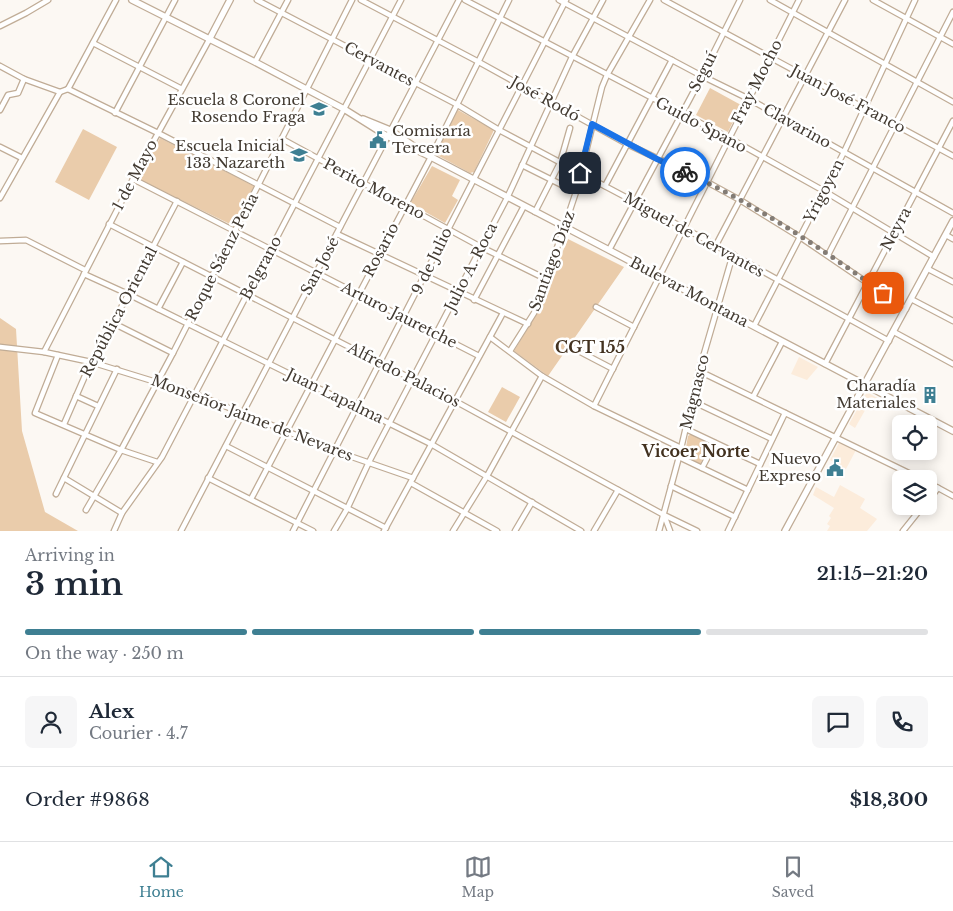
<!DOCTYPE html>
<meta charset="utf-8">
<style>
:root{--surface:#fff;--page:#f6f6f7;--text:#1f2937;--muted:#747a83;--line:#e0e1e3;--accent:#3e7f92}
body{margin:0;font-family:"Libre Baskerville",serif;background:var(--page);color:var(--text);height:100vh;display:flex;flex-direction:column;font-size:19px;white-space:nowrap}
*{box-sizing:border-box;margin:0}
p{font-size:16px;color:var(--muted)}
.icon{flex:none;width:28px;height:28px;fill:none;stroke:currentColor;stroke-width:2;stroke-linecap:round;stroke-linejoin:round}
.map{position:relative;height:531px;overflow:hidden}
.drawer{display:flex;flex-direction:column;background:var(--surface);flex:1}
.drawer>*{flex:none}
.tools{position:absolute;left:892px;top:415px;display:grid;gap:10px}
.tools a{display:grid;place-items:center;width:45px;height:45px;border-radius:8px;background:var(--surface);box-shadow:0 2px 12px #0003;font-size:25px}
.pin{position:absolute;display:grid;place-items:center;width:42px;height:42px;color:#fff;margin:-21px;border-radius:10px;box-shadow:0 2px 8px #0006}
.courier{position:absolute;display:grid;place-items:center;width:50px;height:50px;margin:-25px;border:4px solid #1a73e8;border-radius:50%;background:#fff;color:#222;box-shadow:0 1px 6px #0007}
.overview em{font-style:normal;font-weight:600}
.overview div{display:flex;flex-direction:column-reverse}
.overview{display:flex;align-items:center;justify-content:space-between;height:85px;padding:0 25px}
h1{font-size:32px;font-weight:600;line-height:38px}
.bar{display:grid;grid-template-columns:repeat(4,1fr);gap:8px 5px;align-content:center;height:60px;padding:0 25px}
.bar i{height:6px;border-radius:4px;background:var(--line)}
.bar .active{background:var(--accent)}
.bar p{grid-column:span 4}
.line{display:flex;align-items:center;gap:12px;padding:0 25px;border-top:1px solid var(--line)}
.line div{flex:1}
.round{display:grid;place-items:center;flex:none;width:52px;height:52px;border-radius:8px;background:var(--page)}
.dock{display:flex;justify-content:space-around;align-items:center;height:70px;border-top:1px solid var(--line);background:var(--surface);font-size:14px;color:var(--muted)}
.dock a{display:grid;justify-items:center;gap:2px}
.dock .active{color:var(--accent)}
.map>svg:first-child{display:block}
.built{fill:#fcecdb}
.green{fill:#eaccab}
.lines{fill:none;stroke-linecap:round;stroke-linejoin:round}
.street-casing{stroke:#c0ac96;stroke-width:7}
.secondary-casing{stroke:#c0ac96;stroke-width:8}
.street{stroke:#fff;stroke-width:4.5}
.secondary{stroke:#fff;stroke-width:5.5}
.done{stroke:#837c75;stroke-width:5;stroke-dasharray:0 9}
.route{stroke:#1a73e8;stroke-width:6}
.labels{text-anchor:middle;stroke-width:5;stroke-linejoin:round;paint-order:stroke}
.street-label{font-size:15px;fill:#423a31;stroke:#fff}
.poi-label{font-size:15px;fill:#423a31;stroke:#fff;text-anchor:end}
.neighbourhood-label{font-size:16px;font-weight:bold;fill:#42311f;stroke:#fff}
</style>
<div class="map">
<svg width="953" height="531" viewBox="0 0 953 531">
<rect width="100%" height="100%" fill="#fcf8f3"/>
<!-- built -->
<g class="built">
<path d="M799 357 818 367 807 380 791 374Z"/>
<path d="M867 392 879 399 874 408 868 405 855 428 849 424Z"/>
<path d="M840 441 856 450 846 469 830 460Z"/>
<path d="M840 485 865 499 860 508 877 519 867 531H827L830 526 827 524 831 518 829 516 834 508 813 495 816 487 834 497Z"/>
</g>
<!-- green -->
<g class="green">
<path d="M710 88 741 105 728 132 696 115Z"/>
<path d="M458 110 494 130 474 172 470 173 437 155 436 153Z"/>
<path d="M83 129 117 147 89 200 55 182Z"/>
<path d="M160 138 254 186 234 226 138 179Z"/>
<path d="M432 166 460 180 452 196 458 200 445 223 413 205 411 202Z"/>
<path d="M568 239 624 267 548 376 514 351 536 315Z"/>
<path d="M0 318 16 329 22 431 45 512 78 531H0Z"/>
<path d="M502 387 520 397 506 422 488 412Z"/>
<path d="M691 434 710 443 700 465 684 458 688 436Z"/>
</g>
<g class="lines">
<!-- street casing -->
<g class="street-casing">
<g id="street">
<path d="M257 0 456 104 499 130 684 228 889 341"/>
<path d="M361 0 477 61 627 144 707 182 740 200 800 237 906 309"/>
<path d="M465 0 729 138 824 191 934 257"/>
<path d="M559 0 702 76 749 99 953 213"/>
<path d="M664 0 953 156"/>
<path d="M770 0 953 102"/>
<path d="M873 0 953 44"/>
<path d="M0 26 26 13 48 0"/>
<path d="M93 43 182 89"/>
<path d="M255 62 288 0"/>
<path d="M0 66 24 79 60 92 68 89"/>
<path d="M68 89 158 133 340 227"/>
<path d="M68 89 116 0"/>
<path d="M0 110 8 95 18 93 24 79"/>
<path d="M115 113 175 0"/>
<path d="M282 139 481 247 546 279"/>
<path d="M0 147 22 158"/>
<path d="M522 165 576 192"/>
<path d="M133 179 479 356"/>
<path d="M605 186 672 60"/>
<path d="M0 198 60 92"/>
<path d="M535 212 560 163 570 128"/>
<path d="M109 224 455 401 664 515 697 531"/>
<path d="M337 234 528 324"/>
<path d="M946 235 953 239"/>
<path d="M0 241 26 240 85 270"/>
<path d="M716 245 845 0"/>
<path d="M609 250 702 76 740 0"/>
<path d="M828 255 953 12"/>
<path d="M928 269 953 282"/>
<path d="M84 274 128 294 431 444 581 531"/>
<path d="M911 299 953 321"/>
<path d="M474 300 524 206"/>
<path d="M596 307 634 327"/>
<path d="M158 309 183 262"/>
<path d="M113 323 173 353"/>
<path d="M754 326 844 152 915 0"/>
<path d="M894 332 953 364"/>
<path d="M490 337 542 376 594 406 681 448"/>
<path d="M569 346 613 369"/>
<path d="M0 347 44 352 91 362 195 394 335 451 413 478"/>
<path d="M510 351 534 313 564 228 576 192 602 87 607 75 650 0"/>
<path d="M44 352 133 179 209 40"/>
<path d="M58 355 35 413 121 450 157 462"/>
<path d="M825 364 953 121"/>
<path d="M699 371 921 479"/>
<path d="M76 396 98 406"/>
<path d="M753 397 782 342"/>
<path d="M692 401 772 439"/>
<path d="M594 406 799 0"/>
<path d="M64 424 91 362 112 325 177 201"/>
<path d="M686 429 760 464"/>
<path d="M226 446 386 528"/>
<path d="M679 457 748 490"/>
<path d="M702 468 715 443"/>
<path d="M64 478 122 513"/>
<path d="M208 478 313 531"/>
<path d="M411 483 497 531"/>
<path d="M929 483 953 496"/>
<path d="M671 486 735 517"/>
<path d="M56 494 117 369"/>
<path d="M251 499 431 157 509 0"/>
<path d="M929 500 938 488"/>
<path d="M86 510 121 450 173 353 352 0"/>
<path d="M664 515 670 531"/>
<path d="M114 531 122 513 162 457 401 0"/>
<path d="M181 531 459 0"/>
<path d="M293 531 566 0"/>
<path d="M334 531 347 509 369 462 507 198 572 57 603 0"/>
<path d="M384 531 503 313"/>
<path d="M453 531 487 476 542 376"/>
<path d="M515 531 532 502"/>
<path d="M594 531 618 490"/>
<path d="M659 531 679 457 699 371 733 254"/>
<path d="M728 531 785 413"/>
<path d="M903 531 923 506"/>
</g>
</g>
<!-- secondary casing -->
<g class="secondary-casing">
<g id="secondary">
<path d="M132 0 255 62 344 109 387 136 431 157 609 250 953 431"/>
<path d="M209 40 230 0"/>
<path d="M363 119 390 130 418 149"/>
<path d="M785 531 953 221"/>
</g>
</g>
<!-- street -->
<use href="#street" class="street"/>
<!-- secondary -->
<use href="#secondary" class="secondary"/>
</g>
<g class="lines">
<!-- done -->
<path class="done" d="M685 172C755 204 821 248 883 293"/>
<!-- route -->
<path class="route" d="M580 173 592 124 657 159 685 172"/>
</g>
<!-- icons -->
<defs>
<g id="school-bare" transform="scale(1.35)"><path d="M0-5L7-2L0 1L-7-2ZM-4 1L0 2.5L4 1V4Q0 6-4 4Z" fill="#3e7f92" stroke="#fff" stroke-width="2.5" paint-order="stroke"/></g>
<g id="civic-bare" transform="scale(1.35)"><path d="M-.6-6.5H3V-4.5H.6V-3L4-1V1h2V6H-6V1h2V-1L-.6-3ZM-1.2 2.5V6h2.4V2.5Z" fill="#3e7f92" stroke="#fff" stroke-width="2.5" paint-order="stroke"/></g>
<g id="building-bare" transform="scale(1.35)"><path d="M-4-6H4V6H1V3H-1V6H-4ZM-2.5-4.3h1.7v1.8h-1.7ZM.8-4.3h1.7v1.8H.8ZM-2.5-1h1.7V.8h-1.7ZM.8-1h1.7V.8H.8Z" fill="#3e7f92" stroke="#fff" stroke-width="2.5" paint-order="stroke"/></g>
</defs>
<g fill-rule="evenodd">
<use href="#school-bare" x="319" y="109"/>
<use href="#civic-bare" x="378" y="140"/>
<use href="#school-bare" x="299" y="155"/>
<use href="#building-bare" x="930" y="395"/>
<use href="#civic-bare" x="835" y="468"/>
</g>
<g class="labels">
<!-- street labels -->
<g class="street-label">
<text transform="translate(379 64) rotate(28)" y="5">Cervantes</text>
<text transform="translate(703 72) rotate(-63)" y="5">Seguí</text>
<text transform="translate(757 82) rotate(-63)" y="5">Fray Mocho</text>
<text transform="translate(545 99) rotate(29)" y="5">José Rodó</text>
<text transform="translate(848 99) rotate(28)" y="5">Juan José Franco</text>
<text transform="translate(701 125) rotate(28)" y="5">Guido Spano</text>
<text transform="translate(797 126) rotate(29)" y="5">Clavarino</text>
<text transform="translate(135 175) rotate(-62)" y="5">1 de Mayo</text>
<text transform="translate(374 189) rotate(28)" y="5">Perito Moreno</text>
<text transform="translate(824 191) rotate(-63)" y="5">Yrigoyen</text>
<text transform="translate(896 229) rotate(-62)" y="5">Neyra</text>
<text transform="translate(694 235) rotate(29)" y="5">Miguel de Cervantes</text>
<text transform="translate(381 250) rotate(-62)" y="5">Rosario</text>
<text transform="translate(222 257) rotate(-63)" y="5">Roque Sáenz Peña</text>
<text transform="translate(432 261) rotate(-64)" y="5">9 de Julio</text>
<text transform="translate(552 261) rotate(-70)" y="5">Santiago Díaz</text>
<text transform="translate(320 266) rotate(-62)" y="5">San José</text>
<text transform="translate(471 267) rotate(-63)" y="5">Julio A. Roca</text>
<text transform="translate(261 268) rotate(-62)" y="5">Belgrano</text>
<text transform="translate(689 292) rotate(28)" y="5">Bulevar Montana</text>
<text transform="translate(119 312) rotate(-62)" y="5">República Oriental</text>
<text transform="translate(399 315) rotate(27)" y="5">Arturo Jauretche</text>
<text transform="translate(404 375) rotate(27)" y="5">Alfredo Palacios</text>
<text transform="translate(695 392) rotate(-76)" y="5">Magnasco</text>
<text transform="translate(335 396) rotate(26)" y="5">Juan Lapalma</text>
<text transform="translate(252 418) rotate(21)" y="5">Monseñor Jaime de Nevares</text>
</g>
<!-- poi labels -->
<g class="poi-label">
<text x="305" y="105">Escuela 8 Coronel<tspan x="305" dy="17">Rosendo Fraga</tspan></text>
<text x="392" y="136" text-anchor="start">Comisaría<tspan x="392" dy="17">Tercera</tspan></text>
<text x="285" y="151">Escuela Inicial<tspan x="285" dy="17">133 Nazareth</tspan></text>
<text x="916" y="391">Charadía<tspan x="916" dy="17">Materiales</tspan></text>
<text x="821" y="464">Nuevo<tspan x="821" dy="17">Expreso</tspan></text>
</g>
<!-- neighbourhood labels -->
<g class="neighbourhood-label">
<text x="590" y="353">CGT 155</text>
<text x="696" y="457">Vicoer Norte</text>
</g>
</g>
</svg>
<div class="tools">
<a><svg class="icon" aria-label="locate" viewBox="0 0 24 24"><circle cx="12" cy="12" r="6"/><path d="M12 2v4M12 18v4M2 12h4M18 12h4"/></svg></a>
<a><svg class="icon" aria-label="layers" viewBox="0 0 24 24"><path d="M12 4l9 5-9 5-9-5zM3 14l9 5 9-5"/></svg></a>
</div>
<div class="pin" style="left:883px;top:293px;background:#ea580c"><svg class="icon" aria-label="bag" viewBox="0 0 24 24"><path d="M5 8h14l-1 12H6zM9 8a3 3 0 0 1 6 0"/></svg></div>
<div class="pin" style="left:580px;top:173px;background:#1f2937"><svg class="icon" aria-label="home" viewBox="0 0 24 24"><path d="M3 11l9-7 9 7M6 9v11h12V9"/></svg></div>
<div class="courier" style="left:685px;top:172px"><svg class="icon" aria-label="bike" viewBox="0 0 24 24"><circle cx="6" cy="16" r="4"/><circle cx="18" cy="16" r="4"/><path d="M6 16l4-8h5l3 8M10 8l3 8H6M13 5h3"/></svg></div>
</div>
<section class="drawer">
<div class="overview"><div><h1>3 min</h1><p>Arriving in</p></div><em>21:15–21:20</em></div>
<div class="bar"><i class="active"></i><i class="active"></i><i class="active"></i><i></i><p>On the way · 250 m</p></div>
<div class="line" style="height:90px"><a class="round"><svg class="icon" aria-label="person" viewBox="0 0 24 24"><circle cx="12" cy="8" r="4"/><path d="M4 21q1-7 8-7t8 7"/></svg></a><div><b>Alex</b><p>Courier · 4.7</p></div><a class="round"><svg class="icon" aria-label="chat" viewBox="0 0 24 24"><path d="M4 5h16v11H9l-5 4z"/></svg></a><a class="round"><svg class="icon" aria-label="phone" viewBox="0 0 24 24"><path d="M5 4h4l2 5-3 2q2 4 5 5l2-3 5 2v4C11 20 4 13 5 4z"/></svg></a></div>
<div class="line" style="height:65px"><div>Order #9868</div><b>$18,300</b></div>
</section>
<nav class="dock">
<a class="active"><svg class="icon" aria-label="home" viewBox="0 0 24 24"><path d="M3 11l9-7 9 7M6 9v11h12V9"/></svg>Home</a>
<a><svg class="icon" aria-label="map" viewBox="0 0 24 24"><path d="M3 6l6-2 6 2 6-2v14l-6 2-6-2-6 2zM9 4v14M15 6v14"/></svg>Map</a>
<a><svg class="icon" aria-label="saved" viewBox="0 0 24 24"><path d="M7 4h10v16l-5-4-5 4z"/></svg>Saved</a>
</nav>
